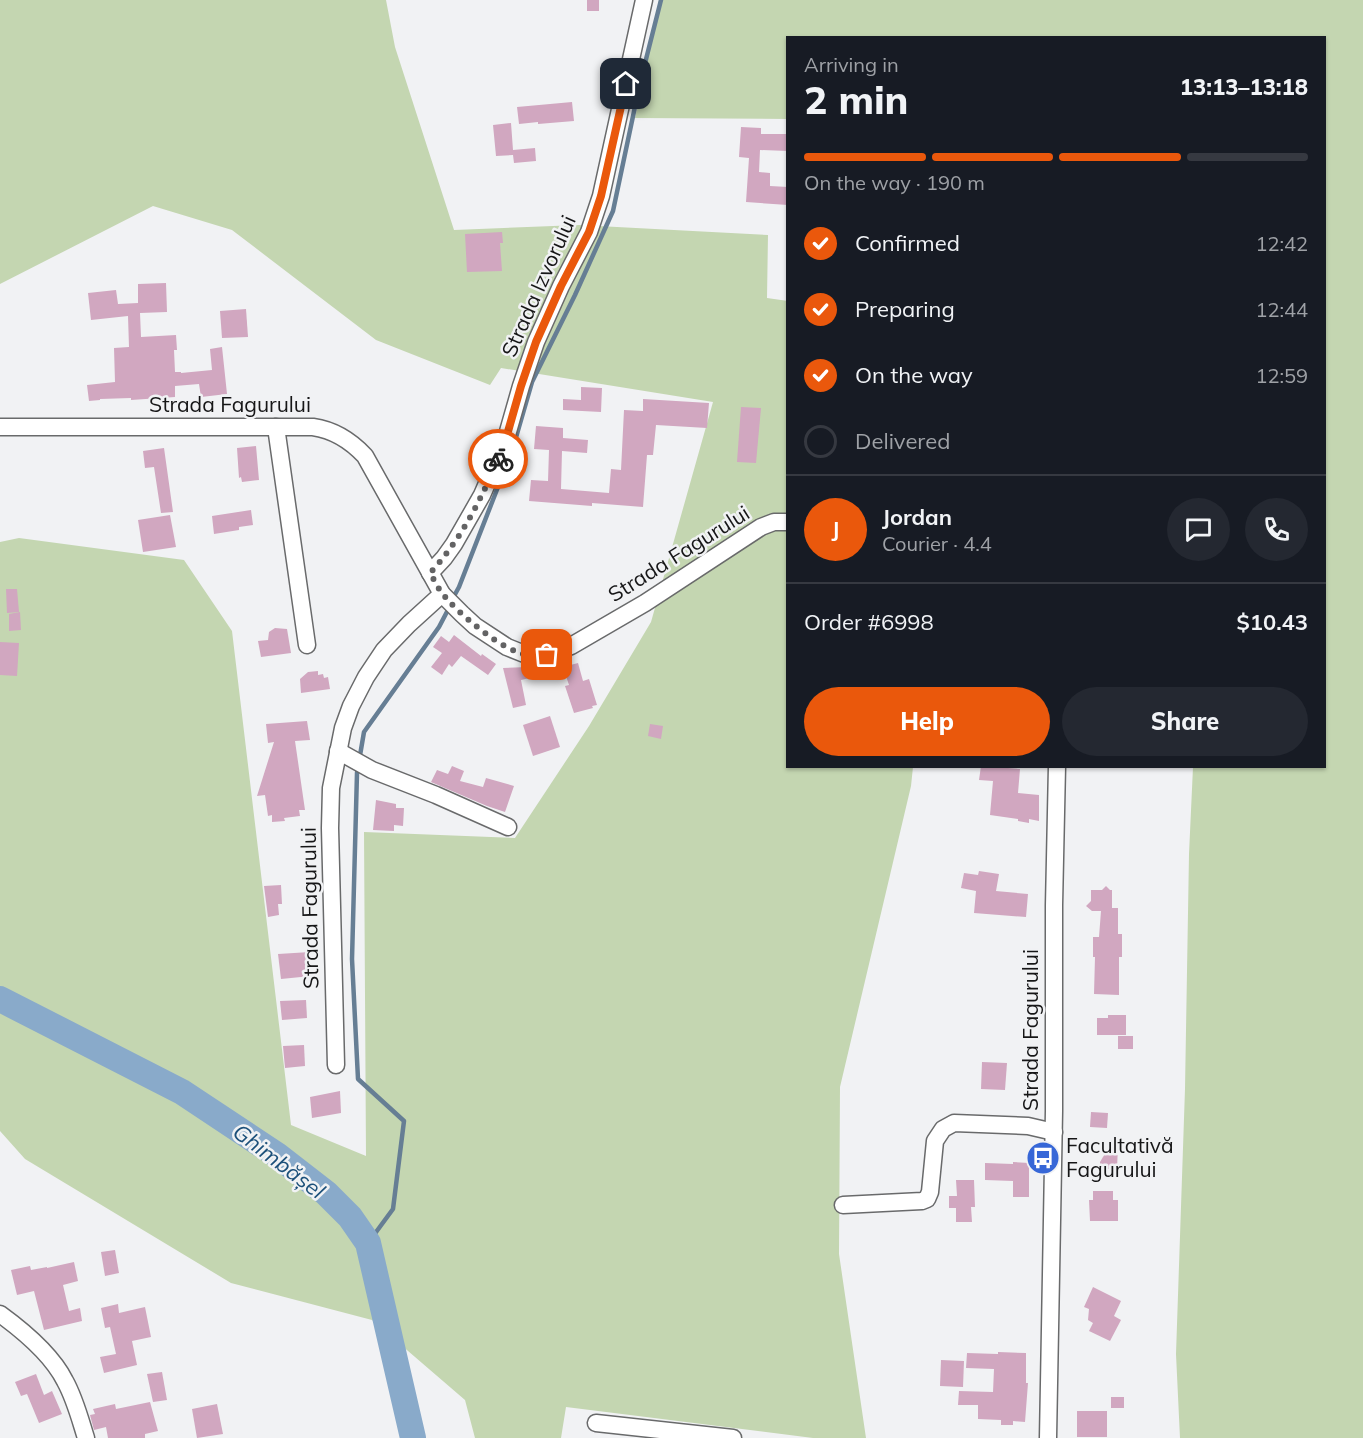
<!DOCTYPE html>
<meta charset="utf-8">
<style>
:root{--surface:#171b24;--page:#242831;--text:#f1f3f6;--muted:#9ea1a6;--line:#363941;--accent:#ea580c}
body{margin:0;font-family:Mulish,sans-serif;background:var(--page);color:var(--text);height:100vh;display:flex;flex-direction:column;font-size:22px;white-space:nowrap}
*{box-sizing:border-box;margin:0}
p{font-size:20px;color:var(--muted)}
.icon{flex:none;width:33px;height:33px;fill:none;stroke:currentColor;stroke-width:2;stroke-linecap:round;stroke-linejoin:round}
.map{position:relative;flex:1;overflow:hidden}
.panel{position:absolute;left:786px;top:36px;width:540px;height:732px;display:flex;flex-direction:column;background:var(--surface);border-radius:0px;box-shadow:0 2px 4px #0004}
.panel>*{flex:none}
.pin{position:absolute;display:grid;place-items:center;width:51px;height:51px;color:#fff;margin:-26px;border-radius:12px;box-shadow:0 3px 9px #0006}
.courier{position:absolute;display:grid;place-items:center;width:60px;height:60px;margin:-30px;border:4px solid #ea580c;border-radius:50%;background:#fff;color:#222;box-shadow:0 2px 8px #0007}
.head em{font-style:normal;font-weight:800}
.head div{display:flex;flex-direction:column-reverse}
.head{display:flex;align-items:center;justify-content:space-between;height:102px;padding:0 18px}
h1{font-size:39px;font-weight:800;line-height:45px}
.bar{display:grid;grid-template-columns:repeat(4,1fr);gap:9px 6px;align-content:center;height:72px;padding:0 18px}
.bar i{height:8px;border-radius:4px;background:var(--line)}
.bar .on{background:var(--accent)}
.bar p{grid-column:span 4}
.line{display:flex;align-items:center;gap:15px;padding:0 18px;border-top:2px solid var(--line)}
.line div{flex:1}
.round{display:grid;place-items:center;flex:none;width:63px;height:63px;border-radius:32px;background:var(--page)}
ol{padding:0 18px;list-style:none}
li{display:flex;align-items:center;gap:18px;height:66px}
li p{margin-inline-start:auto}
li .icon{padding:6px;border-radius:50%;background:var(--accent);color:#fff;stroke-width:4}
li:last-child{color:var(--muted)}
li i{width:33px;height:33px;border:3px solid var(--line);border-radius:50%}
.button{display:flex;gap:12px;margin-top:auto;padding:12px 18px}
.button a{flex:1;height:69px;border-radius:36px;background:var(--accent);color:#fff;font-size:24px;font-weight:800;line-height:69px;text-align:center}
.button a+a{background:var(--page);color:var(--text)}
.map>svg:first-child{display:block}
.green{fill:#c4d6b1}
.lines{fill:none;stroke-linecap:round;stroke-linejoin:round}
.stream{stroke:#667e94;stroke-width:4.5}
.river{stroke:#89aaca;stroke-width:26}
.building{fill:#d1a7c0}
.minor-casing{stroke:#696a6b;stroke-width:19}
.minor{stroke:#fff;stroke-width:16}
.done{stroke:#636364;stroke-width:6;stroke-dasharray:0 10.8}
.route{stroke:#ea580c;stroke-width:8}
.labels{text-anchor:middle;stroke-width:5;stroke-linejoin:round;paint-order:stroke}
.street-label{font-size:21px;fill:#161617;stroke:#f1f2f4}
.poi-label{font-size:21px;fill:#161617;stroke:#f1f2f4;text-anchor:start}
.water-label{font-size:22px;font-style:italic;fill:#1c507a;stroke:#f1f2f4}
</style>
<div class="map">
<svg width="1363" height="1438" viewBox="0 0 1363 1438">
<rect width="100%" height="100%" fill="#f1f2f4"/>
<!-- green -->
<g class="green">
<path d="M0 0H386L395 47 454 230 579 225 768 235 767 298 788 301V766L913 767 911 786 840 1087 839 1254 866 1438H813L566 1407 561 1438H475L465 1400 372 1320 231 1283 25 1159 0 1131V542L19 538 184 560 232 631 291 1125 366 1156 364 832 515 838 589 726 651 622 713 402 501 368 490 385 376 340 232 230 153 206 0 284Z"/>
<path d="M659 0H1363V1438H1180L1176 1354 1185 1089 1189 854 1193 767 1324 766V38H788L787 119 635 118Z"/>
</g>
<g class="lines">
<!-- stream -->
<g class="stream">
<path d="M453 598 459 587 512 451 532 382 575 295 613 211 640 83 661 0"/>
<path d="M368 1243 393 1209 404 1121 358 1079 352 959 357 773 364 732 439 627 450 606"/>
</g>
<!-- river -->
<path class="river" d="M0 999 182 1092 277 1155 326 1193 350 1217 368 1243 413 1438"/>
</g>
<!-- building -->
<g class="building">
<rect x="587" y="0" width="12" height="11"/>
<path d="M572 102 574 121 538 124V122L519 124 517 107Z"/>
<path d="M511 123 513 150 535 148 536 161 514 163 513 155 496 156 493 125Z"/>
<path d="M741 127 761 128V134H788V151L760 150 759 172 770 173V186L788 187V205L746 202 749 158 739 157Z"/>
<path d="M502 232 503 243H500L502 271 467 272 465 234Z"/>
<path d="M166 283 167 312 140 313 141 337 176 335 177 350H174L175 372H181V373L212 370 210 349 222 347 227 394 201 397 199 384 175 386V397L131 400V398L100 399V400L89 401 87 385 115 382 114 348 129 347 128 316 91 320 88 293 116 290 118 304 138 303V284Z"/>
<path d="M246 309 248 337 222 338 220 311Z"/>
<path d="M581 387 602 388 601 412 563 410V399L581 400Z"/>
<path d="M643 399 709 403 707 428 656 425 653 455H647L643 507 592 503V506L529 501 531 480 548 481 549 450 534 449 536 426 563 428V438L588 440 587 453 562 451 561 489 609 493 611 469 621 470 624 410 643 411Z"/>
<path d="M741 407 761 408 756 463 737 462Z"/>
<path d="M256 446 259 480 242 482 241 477 239 478 237 448Z"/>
<path d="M164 448 173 512 161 513 154 467 145 468 143 451Z"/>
<path d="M251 510 253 525 239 527V530L214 534 212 516Z"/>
<path d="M170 515 176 547 143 552 138 520Z"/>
<path d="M6 589H17L19 612 7 613Z"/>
<path d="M20 612 21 630 9 631V614Z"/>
<path d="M275 628 287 629 291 653 261 657 258 641 268 640 269 632Z"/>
<path d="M454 635 481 656 482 654 496 664 488 675 461 656 452 667 449 664 442 675 431 667 442 653 433 647 441 636 449 642Z"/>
<path d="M0 642 19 643 17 676 0 675Z"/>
<path d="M578 663 583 681 589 679 597 705 592 706 593 708 574 713 565 686 569 685 563 667Z"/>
<path d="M528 667 530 678 521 680 526 705 513 708 503 668Z"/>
<path d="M318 671V675L323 674 324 678 328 677 330 689 301 693 300 679 308 672Z"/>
<path d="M550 716 560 747 533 756 523 725Z"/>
<path d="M307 721 310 740 295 741 305 810H299L300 816 284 818 285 821 272 822V815L268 816 265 795 257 796 274 742 268 743 266 724Z"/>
<path d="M650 724 663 726 661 739 648 736Z"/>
<path d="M452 766 464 771 460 781 483 787 486 778 514 786 505 812 487 806 431 782 437 770 448 774Z"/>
<path d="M981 766 1020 769 1018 793 1039 795V821L1029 819V823L1018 821V819L990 815 993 781 979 780Z"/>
<path d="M376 800 396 804V808H404L403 826 394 825V831L373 830Z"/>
<path d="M979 871 999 874 996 891 1028 894 1026 917 974 913 976 891 961 888 964 873 978 875Z"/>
<path d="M281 885 282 904H278L279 915 268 917 264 886Z"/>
<path d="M1106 886 1110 890H1112V908H1118V934H1122V957H1119V995L1094 994 1095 957H1093V937H1099L1101 911H1092L1086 906 1091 901V890H1102Z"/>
<path d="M310 952 311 976 281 979 278 954Z"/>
<path d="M306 1000 307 1018 282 1020 280 1001Z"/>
<path d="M1108 1015H1126V1035H1097V1018H1108Z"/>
<rect x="1118" y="1036" width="15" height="13"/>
<path d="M304 1045 305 1066 285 1068 283 1046Z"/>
<path d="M982 1062 1007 1063 1005 1090 981 1089Z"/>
<path d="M340 1091 341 1113 312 1118 310 1097Z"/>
<path d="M1091 1112 1108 1113 1107 1128 1090 1127Z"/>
<path d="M1118 1145 1117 1169H1100V1162L1106 1152Z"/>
<path d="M1013 1162 1029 1163V1197H1013V1181L985 1180V1163L1013 1164Z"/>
<path d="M956 1180H974L975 1207H971L972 1222H956V1208H949V1196H957Z"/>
<path d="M1093 1191H1113V1200H1118V1221H1090L1089 1200H1093Z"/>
<path d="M115 1250 119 1273 105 1276 101 1252Z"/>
<path d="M74 1262 78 1281 63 1285 69 1311 80 1308 82 1321 44 1330 34 1291 17 1295 11 1270 30 1266 31 1270 47 1267V1268Z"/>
<path d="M1093 1287 1121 1301 1114 1316 1121 1320 1110 1341 1089 1331 1093 1323 1088 1320 1089 1309 1084 1307Z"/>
<path d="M118 1304 119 1313 145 1307 151 1337 132 1341 137 1365 104 1373 100 1357 116 1354 110 1327 105 1328 101 1308Z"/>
<path d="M998 1352 1026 1353V1383H1028L1025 1422 1013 1421V1425H1001V1420L978 1419V1405H958L959 1391 993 1392 994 1369 966 1368 967 1353 998 1354Z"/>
<path d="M941 1360 964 1361 963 1387 940 1386Z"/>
<path d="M162 1372 167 1400 153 1402 147 1374Z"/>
<path d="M36 1374 44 1395 52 1391 62 1414 39 1423 27 1394 21 1396 15 1382Z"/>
<rect x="1111" y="1397" width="13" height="11"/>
<path d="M150 1402 158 1431 145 1434V1438H108L106 1427 94 1430 90 1415 95 1414 93 1409 115 1404 116 1409Z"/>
<path d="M217 1404 223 1434 197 1438 192 1409Z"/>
<rect x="1077" y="1411" width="30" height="26"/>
</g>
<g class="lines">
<!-- minor casing -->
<g class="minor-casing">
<g id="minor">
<path d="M0 427H313C334 430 351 441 365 456L442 594 462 614 475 626 507 647 527 655H547L571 646 645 603 761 527 774 522H788"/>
<path d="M276 427 307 645"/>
<path d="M430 573 444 558 454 544 482 495 505 442 521 386 536 342 561 286 589 232 601 196 644 0"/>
<path d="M338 751 372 770 436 795 508 827"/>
<path d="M336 1065 330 828 331 788 343 728 351 706 366 677 384 650 409 624 442 594"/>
<path d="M843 1205 922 1201 927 1199 930 1192 935 1141 943 1129 954 1123 1028 1126 1054 1132"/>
<path d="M0 1314C22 1330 52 1355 65 1381 75 1399 80 1419 86 1438"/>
<path d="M596 1423 733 1438"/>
<path d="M1048 1438 1054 1111V905L1057 766"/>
</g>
</g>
<!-- minor -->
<use href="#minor" class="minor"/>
</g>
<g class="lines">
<!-- done -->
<path class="done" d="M498 459C481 500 460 541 430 573 434 579 437 587 442 593 456 612 505 653 528 655 534 656 541 655 547 655"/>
<!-- route -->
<path class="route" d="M498 459 505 442 521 386 536 342 561 286 589 232 601 196 626 84"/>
</g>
<!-- icons -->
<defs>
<g id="bus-disc" transform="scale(1.725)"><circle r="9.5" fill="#3767d7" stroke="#f1f2f4"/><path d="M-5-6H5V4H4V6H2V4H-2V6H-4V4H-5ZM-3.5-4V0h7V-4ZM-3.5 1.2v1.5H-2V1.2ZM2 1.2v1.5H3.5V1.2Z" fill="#fff"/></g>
</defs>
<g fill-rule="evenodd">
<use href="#bus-disc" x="1043" y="1158"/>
</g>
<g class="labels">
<!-- street labels -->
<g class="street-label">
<text transform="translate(539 286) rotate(-66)" y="7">Strada Izvorului</text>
<text x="230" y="412">Strada Fagurului</text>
<text transform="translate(679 554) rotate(-32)" y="7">Strada Fagurului</text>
<text transform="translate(310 908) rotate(-91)" y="7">Strada Fagurului</text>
<text transform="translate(1031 1030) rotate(-90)" y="7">Strada Fagurului</text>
</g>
<!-- poi labels -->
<g class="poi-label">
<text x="1066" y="1153">Facultativă<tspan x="1066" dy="24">Fagurului</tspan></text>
</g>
<!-- water labels -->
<g class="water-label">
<text transform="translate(279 1161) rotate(37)" y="8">Ghimbășel</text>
</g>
</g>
</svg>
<div class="pin" style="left:547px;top:655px;background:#ea580c"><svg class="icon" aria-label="bag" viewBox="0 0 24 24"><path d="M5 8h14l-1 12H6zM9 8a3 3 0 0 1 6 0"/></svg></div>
<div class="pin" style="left:626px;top:84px;background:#1f2937"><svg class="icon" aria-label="home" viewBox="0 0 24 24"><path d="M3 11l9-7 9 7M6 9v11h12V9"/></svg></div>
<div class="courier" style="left:498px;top:459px"><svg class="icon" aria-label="bike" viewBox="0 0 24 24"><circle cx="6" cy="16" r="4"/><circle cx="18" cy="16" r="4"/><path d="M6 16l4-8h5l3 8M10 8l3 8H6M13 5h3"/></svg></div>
<section class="panel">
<div class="head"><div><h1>2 min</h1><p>Arriving in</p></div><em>13:13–13:18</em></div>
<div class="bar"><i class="on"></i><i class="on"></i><i class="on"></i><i></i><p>On the way · 190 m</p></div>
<ol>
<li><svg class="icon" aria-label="check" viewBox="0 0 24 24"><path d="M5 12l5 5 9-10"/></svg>Confirmed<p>12:42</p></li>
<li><svg class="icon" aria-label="check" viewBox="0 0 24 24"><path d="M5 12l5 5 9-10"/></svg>Preparing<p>12:44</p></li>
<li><svg class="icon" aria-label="check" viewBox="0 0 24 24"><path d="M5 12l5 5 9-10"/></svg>On the way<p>12:59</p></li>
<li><i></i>Delivered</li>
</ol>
<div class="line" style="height:108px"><b class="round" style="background:var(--accent);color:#fff">J</b><div><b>Jordan</b><p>Courier · 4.4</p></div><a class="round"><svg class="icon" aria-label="chat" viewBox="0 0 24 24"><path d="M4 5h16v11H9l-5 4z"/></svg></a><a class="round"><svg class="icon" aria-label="phone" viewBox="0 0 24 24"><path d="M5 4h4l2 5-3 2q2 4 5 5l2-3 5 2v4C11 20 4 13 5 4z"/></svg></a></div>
<div class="line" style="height:78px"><div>Order #6998</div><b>$10.43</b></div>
<div class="button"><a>Help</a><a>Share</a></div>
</section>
</div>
